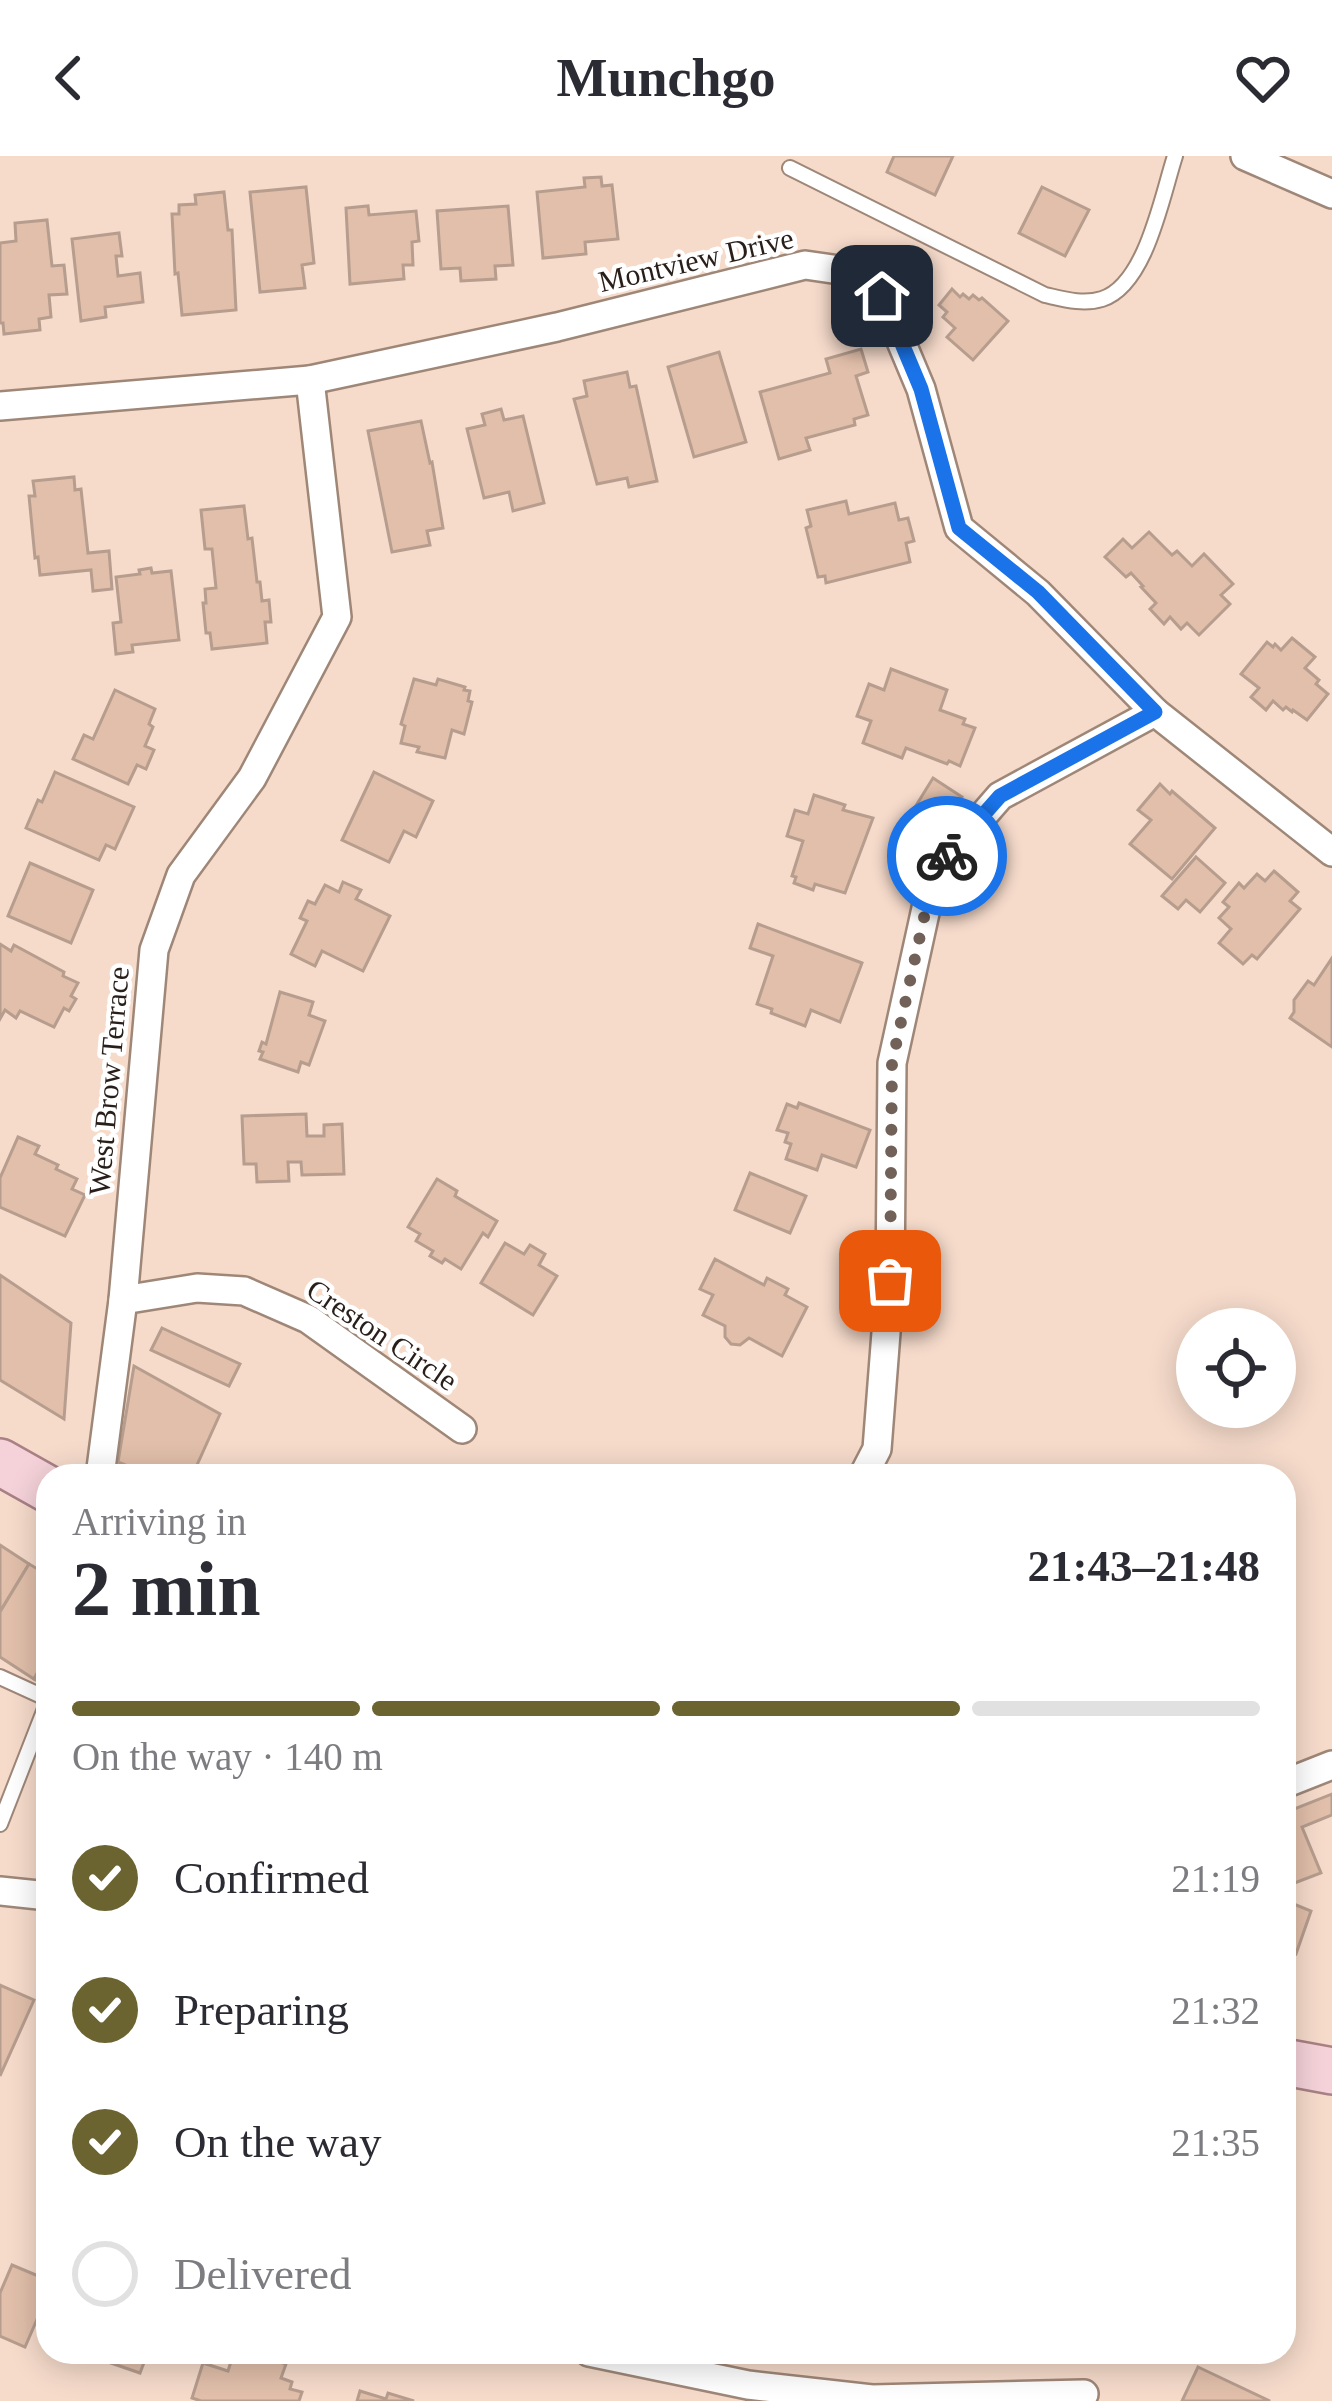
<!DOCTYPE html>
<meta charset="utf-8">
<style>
:root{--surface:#fff;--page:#f7f7f7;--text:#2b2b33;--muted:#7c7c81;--line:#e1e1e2;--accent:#6b6330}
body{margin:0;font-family:Georgia,serif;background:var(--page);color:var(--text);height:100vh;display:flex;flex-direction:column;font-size:45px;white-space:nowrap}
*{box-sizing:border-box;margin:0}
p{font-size:39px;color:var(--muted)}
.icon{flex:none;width:66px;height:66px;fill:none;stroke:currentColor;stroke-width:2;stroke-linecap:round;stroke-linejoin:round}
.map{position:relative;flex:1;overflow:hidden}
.sheet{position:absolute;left:36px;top:1308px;width:1260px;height:900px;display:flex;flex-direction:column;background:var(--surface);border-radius:36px;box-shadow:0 6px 30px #0003}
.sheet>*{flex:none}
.fabs{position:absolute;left:1176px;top:1152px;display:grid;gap:24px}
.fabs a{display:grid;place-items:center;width:120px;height:120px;border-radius:50%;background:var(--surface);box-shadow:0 6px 30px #0003;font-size:60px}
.pin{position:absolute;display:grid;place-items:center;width:102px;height:102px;color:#fff;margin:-51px;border-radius:24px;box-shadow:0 6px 18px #0006}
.courier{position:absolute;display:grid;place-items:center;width:120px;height:120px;margin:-60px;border:9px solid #1a73e8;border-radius:50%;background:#fff;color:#222;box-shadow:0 3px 15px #0007}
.overview em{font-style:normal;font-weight:700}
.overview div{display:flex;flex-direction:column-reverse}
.overview{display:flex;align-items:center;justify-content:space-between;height:204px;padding:0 36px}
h1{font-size:78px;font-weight:700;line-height:90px}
.bar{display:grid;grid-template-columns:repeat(4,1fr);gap:18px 12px;align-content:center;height:144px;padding:0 36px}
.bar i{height:15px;border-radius:9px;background:var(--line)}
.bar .active{background:var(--accent)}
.bar p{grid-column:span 4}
ol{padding:0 36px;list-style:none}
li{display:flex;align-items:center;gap:36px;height:132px}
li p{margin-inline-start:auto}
li .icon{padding:12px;border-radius:50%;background:var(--accent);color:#fff;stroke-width:4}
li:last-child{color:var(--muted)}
li i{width:66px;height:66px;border:6px solid var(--line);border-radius:50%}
header{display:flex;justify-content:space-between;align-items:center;height:156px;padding:0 36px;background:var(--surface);font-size:54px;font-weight:700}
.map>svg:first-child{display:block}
.building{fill:#e1bfaa;stroke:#b69d8e;stroke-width:3}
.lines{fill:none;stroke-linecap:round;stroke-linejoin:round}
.service-casing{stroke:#9f8778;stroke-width:18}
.minor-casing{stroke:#9f8778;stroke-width:32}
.primary-casing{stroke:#a98085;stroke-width:50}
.service{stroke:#fff;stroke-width:14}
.minor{stroke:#fff;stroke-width:27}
.primary{stroke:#f5d2d9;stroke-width:45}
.done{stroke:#716158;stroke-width:12;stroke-dasharray:0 21.6}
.route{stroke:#1a73e8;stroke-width:15}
.labels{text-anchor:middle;stroke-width:9;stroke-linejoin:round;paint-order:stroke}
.street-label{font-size:30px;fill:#291f1a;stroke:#fff}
</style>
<header><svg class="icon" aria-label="back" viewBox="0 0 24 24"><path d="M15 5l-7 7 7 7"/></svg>Munchgo<svg class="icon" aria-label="heart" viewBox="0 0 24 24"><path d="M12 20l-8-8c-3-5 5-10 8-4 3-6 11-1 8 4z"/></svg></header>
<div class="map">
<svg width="1332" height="2245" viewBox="0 0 1332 2245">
<rect width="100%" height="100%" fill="#f6dbcb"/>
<!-- building -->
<g class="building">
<path d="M894 0H953L935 39 887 16Z"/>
<path d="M601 21 602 30 612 29 618 83 585 86 586 98 543 102 537 36 585 31 584 22Z"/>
<path d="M306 31 314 107 302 109 305 132 260 136 250 36Z"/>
<path d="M1042 31 1089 54 1065 100 1019 77Z"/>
<path d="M224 36 228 74H232L236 154 182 159 178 117 175 118 172 58H179V49L196 48 195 39Z"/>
<path d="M368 50 369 59 416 55 419 85 412 86 413 109H403L404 123 350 128 346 52Z"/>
<path d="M508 50 513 109 495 110 496 123 461 125 460 112 441 113 437 55Z"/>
<path d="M47 64 52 110 64 109 67 138 49 139 51 161 39 163 40 174 4 178 3 167H0V87L16 85 15 67Z"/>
<path d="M119 77 122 100H116L118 120 140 117 143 146 105 151 106 161 81 165 72 83Z"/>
<path d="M952 133 960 141 963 138 969 143 973 139 979 144 982 142 1008 165 973 204 947 181 955 172 943 161 947 156 939 149Z"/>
<path d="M861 193 868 216 856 220 868 259 854 263 855 269 806 282 810 294 779 303 760 236 830 217 826 203Z"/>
<path d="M719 196 746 286 694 301 668 211Z"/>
<path d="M627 216 630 231 636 230 657 325 629 331 627 322 597 328 574 243 587 240 584 225Z"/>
<path d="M501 253 504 264 523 260 544 347 513 355 509 336 484 342 467 273 485 269 482 258Z"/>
<path d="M421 265 430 307 432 306 443 372 427 375 430 389 392 396 368 275Z"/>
<path d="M74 321 75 334 81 333 88 397 109 395 112 433 93 435 91 414 40 419 38 401 35 402 29 340H35L33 325Z"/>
<path d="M846 345 849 358 895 347 899 364 908 362 914 385 906 387 910 406 826 427 825 420 818 421 806 372 811 370 807 354Z"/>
<path d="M244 350 248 383 252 382 257 426H260L262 445 269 444 271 466H265L267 487 212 493 210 477H206L203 447H206L205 433 216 432 212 393H205L201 354Z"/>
<path d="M1149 376 1172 399 1177 395 1192 410 1204 398 1233 428 1221 439 1230 448 1199 479 1187 467 1181 473 1170 461 1164 468 1150 453 1156 447 1141 431 1143 430 1131 417 1126 421 1105 401 1123 383 1132 392Z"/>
<path d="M151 412 152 417 171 415 179 484 132 489 133 496 116 498 113 467 121 466 116 421 140 418 139 414Z"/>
<path d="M1292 482 1315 501 1305 512 1319 524 1316 528 1328 538 1307 564 1293 554 1292 556 1286 551 1283 554 1273 545 1266 554 1251 541 1259 532 1241 518 1267 486 1273 491 1275 488 1281 494Z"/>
<path d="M891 513 947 534 940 554 965 563 963 568 975 572 960 610 949 605 947 608 906 592 902 602 863 587 871 565 857 560 869 528 884 534Z"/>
<path d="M414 523 436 529 438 523 465 531 464 534 470 535 468 545 472 546 464 578 452 574 445 602 417 596 419 591 401 587 405 570 401 568Z"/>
<path d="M115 534 155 553 149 568 153 571 145 590 154 594 146 613 137 609 128 628 73 603 84 579 93 583Z"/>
<path d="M55 616 134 651 115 693 106 689 99 704 26 672 38 644 42 646Z"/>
<path d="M374 616 433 645 416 681 404 675 389 706 342 684Z"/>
<path d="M933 622 962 641 924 700 896 682Z"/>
<path d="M1160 628 1170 638 1172 635 1215 672 1172 723 1130 688 1151 664 1138 654Z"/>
<path d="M814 639 845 649 843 654 873 662 845 737 815 728 813 734 794 727 796 721 792 720 803 685 787 680 795 654 808 658Z"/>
<path d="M1196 701 1225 727 1200 756 1186 744 1178 753 1162 740Z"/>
<path d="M30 707 93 734 71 787 8 760Z"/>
<path d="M1274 715 1298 736 1290 745 1300 753 1257 803 1252 799 1243 808 1219 787 1231 773 1219 762 1229 751 1223 746 1239 727 1244 732 1257 718 1265 725Z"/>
<path d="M343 726 361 734 356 743 390 760 363 815 322 795 315 810 291 798 307 765 300 762 308 745 315 748 325 729 339 736Z"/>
<path d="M758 768 862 807 840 866 811 854 805 870 771 857 772 853 757 848 773 800 750 792Z"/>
<path d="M0 788 11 795 14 789 64 816 63 820 78 827 71 840 76 843 69 855 64 852 54 871 20 855 16 862 5 854 0 863Z"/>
<path d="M1332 802V891L1290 862 1294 856V844L1308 825 1314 829Z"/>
<path d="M280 836 313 846 309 859 325 865 309 909 301 906 298 916 260 903 263 896 259 895 262 886 266 888Z"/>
<path d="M799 947 870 974 856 1011 822 999 817 1014 786 1003 791 988 785 986 788 977 777 974 787 948 797 952Z"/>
<path d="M306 958 307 980H324V969L342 968 344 1018 302 1019 301 1006H288L289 1025 257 1026 256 1008H244L242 960Z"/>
<path d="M18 981 39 990 35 998 58 1009 56 1013 77 1023 72 1033 85 1039 65 1080 0 1051V1022Z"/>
<path d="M750 1017 806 1040 790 1077 735 1054Z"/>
<path d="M437 1023 457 1035 455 1040 497 1065 488 1081 483 1077 461 1113 445 1103 442 1107 430 1100 433 1095 416 1085 420 1078 408 1071Z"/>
<path d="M505 1087 524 1098 530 1089 545 1098 539 1109 557 1120 533 1159 481 1127Z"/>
<path d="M715 1103 764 1129 767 1122 788 1133 785 1139 807 1151 782 1200 749 1182 740 1189 731 1188 725 1181V1170L703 1159 713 1139 700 1133Z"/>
<path d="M0 1119 71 1167 64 1263 0 1224Z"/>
<path d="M162 1172 240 1208 229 1230 151 1194Z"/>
<path d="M134 1210 220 1258 192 1320H151L118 1306Z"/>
<path d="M0 1389 29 1408 0 1456Z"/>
<path d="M29 1408 48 1419V1498L34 1523 0 1501V1456Z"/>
<path d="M48 1498V1531L34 1523Z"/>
<path d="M1332 1638V1659L1302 1671 1321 1717 1284 1731V1657Z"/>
<path d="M1284 1744 1311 1755 1296 1798 1284 1793Z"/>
<path d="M0 1829 34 1844 0 1920Z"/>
<path d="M12 2109 48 2124V2138L25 2191 0 2180V2137Z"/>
<path d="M79 2196H148L140 2217Z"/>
<path d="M234 2196H248L286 2208 281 2222 292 2226 290 2233 302 2236 299 2245H201L192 2242 203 2207 228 2215Z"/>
<path d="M1198 2211 1270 2245H1182Z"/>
<path d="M360 2235 386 2243 388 2237 414 2245H357Z"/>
</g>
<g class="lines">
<!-- service casing -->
<g class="service-casing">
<g id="service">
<path d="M790 12 1045 139C1063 143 1083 149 1102 143 1146 129 1162 40 1175 0"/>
<path d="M0 1521 48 1543"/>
<path d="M0 1668 48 1545"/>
</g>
</g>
<!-- minor casing -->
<g class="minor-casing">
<g id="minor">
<path d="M1245 0 1332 38"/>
<path d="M0 250 310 224 557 171 805 109 853 116 882 140 921 233 959 372 1038 437 1155 556 1332 696"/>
<path d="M123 1144 197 1132 244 1135 308 1163 462 1273"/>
<path d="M100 1320 123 1144 154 794 181 719 252 622 337 461 310 224"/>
<path d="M863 1320 877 1293 890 1125 892 907 934 716 1000 640 1155 556"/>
<path d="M1284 1628 1332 1609"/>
<path d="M0 1735 48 1740"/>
<path d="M589 2196 748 2229 872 2243 1084 2238"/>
</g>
</g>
<!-- primary casing -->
<g class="primary-casing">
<g id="primary">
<path d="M0 1306 48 1333"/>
<path d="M1284 1906 1332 1915"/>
</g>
</g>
<!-- service -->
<use href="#service" class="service"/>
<!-- minor -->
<use href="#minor" class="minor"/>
<!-- primary -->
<use href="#primary" class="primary"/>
</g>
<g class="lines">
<!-- done -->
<path class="done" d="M890 1125 892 907 934 716 947 700"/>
<!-- route -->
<path class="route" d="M882 140 921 233 959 372 1038 436 1155 556 1000 640 947 700"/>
</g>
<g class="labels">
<!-- street labels -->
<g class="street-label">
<text transform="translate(696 104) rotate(-13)" y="10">Montview Drive</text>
<text transform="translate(109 925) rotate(-85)" y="10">West Brow Terrace</text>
<text transform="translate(382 1179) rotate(34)" y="10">Creston Circle</text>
</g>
</g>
</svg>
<div class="fabs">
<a><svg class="icon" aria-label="locate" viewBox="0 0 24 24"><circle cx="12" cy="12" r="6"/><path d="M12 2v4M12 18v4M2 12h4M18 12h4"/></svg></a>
</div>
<div class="pin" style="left:890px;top:1125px;background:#ea580c"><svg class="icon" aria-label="bag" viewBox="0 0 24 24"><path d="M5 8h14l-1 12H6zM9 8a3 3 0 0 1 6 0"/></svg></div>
<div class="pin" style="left:882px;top:140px;background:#1f2937"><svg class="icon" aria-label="home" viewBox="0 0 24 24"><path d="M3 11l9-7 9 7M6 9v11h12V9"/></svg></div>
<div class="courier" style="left:947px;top:700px"><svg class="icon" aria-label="bike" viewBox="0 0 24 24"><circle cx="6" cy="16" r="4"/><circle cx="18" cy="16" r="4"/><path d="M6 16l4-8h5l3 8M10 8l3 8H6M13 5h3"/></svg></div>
<section class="sheet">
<div class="overview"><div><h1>2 min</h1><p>Arriving in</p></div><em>21:43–21:48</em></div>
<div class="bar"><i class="active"></i><i class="active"></i><i class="active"></i><i></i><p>On the way · 140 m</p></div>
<ol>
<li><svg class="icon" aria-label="check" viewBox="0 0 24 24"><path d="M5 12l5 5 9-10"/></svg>Confirmed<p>21:19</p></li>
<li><svg class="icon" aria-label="check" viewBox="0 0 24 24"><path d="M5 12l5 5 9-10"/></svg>Preparing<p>21:32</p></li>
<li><svg class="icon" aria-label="check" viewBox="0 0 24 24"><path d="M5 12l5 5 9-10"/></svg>On the way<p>21:35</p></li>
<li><i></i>Delivered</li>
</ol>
</section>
</div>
